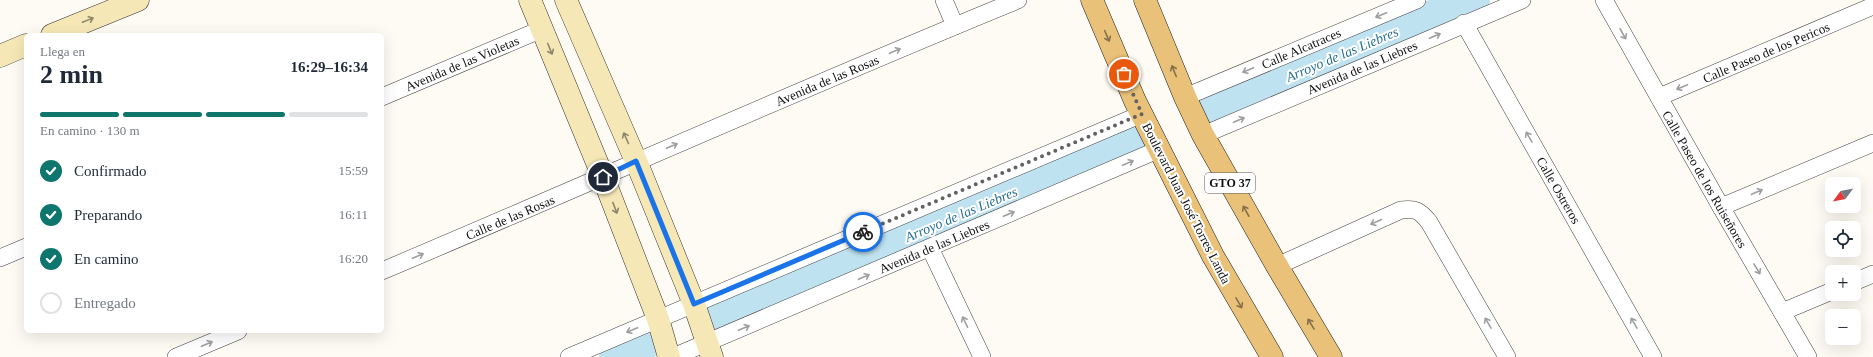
<!DOCTYPE html>
<html lang="es">
<meta charset="utf-8">
<style>
:root{--surface:#fff;--page:#f2f2f3;--text:#1f2937;--muted:#747a83;--line:#e0e1e3;--accent:#0f766e}
body{margin:0;font-family:"Times New Roman",serif;background:var(--page);color:var(--text);height:100vh;display:flex;flex-direction:column;font-size:15px;white-space:nowrap}
*{box-sizing:border-box;margin:0}
p{font-size:13px;color:var(--muted)}
.icon{flex:none;width:22px;height:22px;fill:none;stroke:currentColor;stroke-width:2;stroke-linecap:round;stroke-linejoin:round}
.map{position:relative;flex:1;overflow:hidden}
.sheet{position:absolute;left:24px;top:33px;width:360px;height:300px;display:flex;flex-direction:column;background:var(--surface);border-radius:6px;box-shadow:0 4px 16px #0002}
.sheet>*{flex:none}
.needle{width:26px;rotate:238deg}
.fabs{position:absolute;left:1825px;top:177px;display:grid;gap:8px}
.fabs a{display:grid;place-items:center;width:36px;height:36px;border-radius:6px;background:var(--surface);box-shadow:0 4px 16px #0002;font-size:20px}
.pin{position:absolute;display:grid;place-items:center;width:34px;height:34px;color:#fff;margin:-17px;border:2px solid #fff;border-radius:50%;box-shadow:0 1px 4px #0007}
.courier{position:absolute;display:grid;place-items:center;width:40px;height:40px;margin:-20px;border:3px solid #1a73e8;border-radius:50%;background:#fff;color:#222;box-shadow:0 1px 5px #0007}
.summary em{font-style:normal;font-weight:700}
.summary div{display:flex;flex-direction:column-reverse}
.summary{display:flex;align-items:center;justify-content:space-between;height:68px;padding:0 16px}
h1{font-size:26px;font-weight:700;line-height:30px}
.bar{display:grid;grid-template-columns:repeat(4,1fr);gap:6px 4px;align-content:center;height:48px;padding:0 16px}
.bar i{height:5px;border-radius:3px;background:var(--line)}
.bar .current{background:var(--accent)}
.bar p{grid-column:span 4}
ol{padding:0 16px;list-style:none}
li{display:flex;align-items:center;gap:12px;height:44px}
li p{margin-inline-start:auto}
li .icon{padding:4px;border-radius:50%;background:var(--accent);color:#fff;stroke-width:4}
li:last-child{color:var(--muted)}
li i{width:22px;height:22px;border:2px solid var(--line);border-radius:50%}
.map>svg:first-child{display:block}
.lines{fill:none;stroke-linecap:round;stroke-linejoin:round}
.river{stroke:#bee2f0;stroke-width:34}
.street-casing{stroke:#434343;stroke-width:18}
.secondary-casing{stroke:#323232;stroke-width:23}
.primary-casing{stroke:#212121;stroke-width:23}
.street{stroke:#fff;stroke-width:17}
.secondary{stroke:#f6e8b6;stroke-width:22}
.primary{stroke:#e9c179;stroke-width:22}
.oneway{stroke:#9f9f9f}
.oneway2{stroke:#8e876b}
.oneway3{stroke:#87714a}
.done{stroke:#636260;stroke-width:4;stroke-dasharray:0 7.2}
.route{stroke:#1a73e8;stroke-width:5}
.labels{text-anchor:middle;stroke-width:4;stroke-linejoin:round;paint-order:stroke}
.shield{fill:#fff;stroke:#585858;stroke-width:1}
.shield-label{font-size:12px;font-weight:bold;fill:#101010}
.street-label{font-size:13px;fill:#101010;stroke:#fff}
.water-label{font-size:14px;font-style:italic;fill:#267094;stroke:#fff}
</style>
<div class="map">
<svg width="1873" height="357" viewBox="0 0 1873 357">
<rect width="100%" height="100%" fill="#fefbf4"/>
<g class="lines">
<!-- river -->
<g class="river">
<path d="M1212 109 1473 0"/>
<path d="M721 313 1134 142"/>
<path d="M616 357 641 347"/>
</g>
<!-- street casing -->
<g class="street-casing">
<g id="street">
<path d="M944 0 955 26"/>
<path d="M1604 0 1721 207 1808 357"/>
<path d="M1464 23 1653 357"/>
<path d="M382 97 542 29"/>
<path d="M1185 97 1417 0"/>
<path d="M1659 97 1873 6"/>
<path d="M1203 135 1522 0"/>
<path d="M1721 207 1873 143"/>
<path d="M930 248 982 357"/>
<path d="M0 258 26 247"/>
<path d="M1277 266 1401 210C1416 208 1420 211 1429 222L1507 357"/>
<path d="M382 271C595 181 805 87 1018 0"/>
<path d="M1854 282 1873 274"/>
<path d="M1782 312 1832 291"/>
<path d="M176 357 238 331"/>
<path d="M569 357 1142 114"/>
<path d="M673 357 1160 149"/>
</g>
</g>
<!-- secondary casing -->
<g class="secondary-casing">
<g id="secondary">
<path d="M530 0 603 177 658 319 669 357"/>
<path d="M566 0 636 161 694 304 712 357"/>
<path d="M52 35 138 0"/>
<path d="M0 56 26 45"/>
</g>
</g>
<!-- primary casing -->
<g class="primary-casing">
<g id="primary">
<path d="M1092 0 1135 101 1213 256 1272 357"/>
<path d="M1145 0 1185 97 1203 135 1277 266 1331 357"/>
</g>
</g>
<!-- street -->
<use href="#street" class="street"/>
<!-- secondary -->
<use href="#secondary" class="secondary"/>
<!-- primary -->
<use href="#primary" class="primary"/>
</g>
<!-- one-way arrows -->
<defs><path id="oneway-shaft" d="M-6 0H5M1.5-3L5.5 0L1.5 3" fill="none" stroke-width="1.6" stroke-linecap="round" stroke-linejoin="round"/></defs>
<g class="oneway">
<use href="#oneway-shaft" transform="translate(1381 15) rotate(157)"/>
<use href="#oneway-shaft" transform="translate(1623 34) rotate(61)"/>
<use href="#oneway-shaft" transform="translate(1435 36) rotate(-23)"/>
<use href="#oneway-shaft" transform="translate(895 51) rotate(-23)"/>
<use href="#oneway-shaft" transform="translate(1248 70) rotate(157)"/>
<use href="#oneway-shaft" transform="translate(1682 87) rotate(157)"/>
<use href="#oneway-shaft" transform="translate(1239 120) rotate(-23)"/>
<use href="#oneway-shaft" transform="translate(1529 137) rotate(-120)"/>
<use href="#oneway-shaft" transform="translate(672 146) rotate(-23)"/>
<use href="#oneway-shaft" transform="translate(1128 163) rotate(-23)"/>
<use href="#oneway-shaft" transform="translate(1757 192) rotate(-23)"/>
<use href="#oneway-shaft" transform="translate(1009 214) rotate(-23)"/>
<use href="#oneway-shaft" transform="translate(1376 222) rotate(156)"/>
<use href="#oneway-shaft" transform="translate(418 256) rotate(-23)"/>
<use href="#oneway-shaft" transform="translate(1757 269) rotate(59)"/>
<use href="#oneway-shaft" transform="translate(864 277) rotate(-23)"/>
<use href="#oneway-shaft" transform="translate(965 322) rotate(-116)"/>
<use href="#oneway-shaft" transform="translate(1488 323) rotate(-120)"/>
<use href="#oneway-shaft" transform="translate(1634 323) rotate(-120)"/>
<use href="#oneway-shaft" transform="translate(744 328) rotate(-23)"/>
<use href="#oneway-shaft" transform="translate(632 330) rotate(157)"/>
<use href="#oneway-shaft" transform="translate(207 344) rotate(-23)"/>
</g>
<g class="oneway2">
<use href="#oneway-shaft" transform="translate(88 20) rotate(-22)"/>
<use href="#oneway-shaft" transform="translate(550 49) rotate(68)"/>
<use href="#oneway-shaft" transform="translate(626 138) rotate(-114)"/>
<use href="#oneway-shaft" transform="translate(615 208) rotate(69)"/>
</g>
<g class="oneway3">
<use href="#oneway-shaft" transform="translate(1107 36) rotate(67)"/>
<use href="#oneway-shaft" transform="translate(1174 71) rotate(-112)"/>
<use href="#oneway-shaft" transform="translate(1246 211) rotate(-119)"/>
<use href="#oneway-shaft" transform="translate(1239 303) rotate(60)"/>
<use href="#oneway-shaft" transform="translate(1311 324) rotate(-121)"/>
</g>
<g class="lines">
<!-- done -->
<path class="done" d="M863 232 1142 114 1124 74"/>
<!-- route -->
<path class="route" d="M603 177 636 161 694 304 863 232"/>
</g>
<g class="labels">
<!-- shield labels -->
<rect class="shield" x="1205" y="173" width="50" height="20" rx="3"/>
<g class="shield-label">
<text x="1230" y="187">GTO 37</text>
</g>
<!-- street labels -->
<g class="street-label">
<text transform="translate(1301 48) rotate(-23)" y="5">Calle Alcatraces</text>
<text transform="translate(1766 52) rotate(-23)" y="5">Calle Paseo de los Pericos</text>
<text transform="translate(462 63) rotate(-23)" y="5">Avenida de las Violetas</text>
<text transform="translate(1362 67) rotate(-23)" y="5">Avenida de las Liebres</text>
<text transform="translate(827 80) rotate(-23)" y="5">Avenida de las Rosas</text>
<text transform="translate(1705 179) rotate(60)" y="5">Calle Paseo de los Ruiseñores</text>
<text transform="translate(1559 190) rotate(60)" y="5">Calle Ostreros</text>
<text transform="translate(1187 203) rotate(63)" y="5">Boulevard Juan José Torres Landa</text>
<text transform="translate(510 217) rotate(-23)" y="5">Calle de las Rosas</text>
<text transform="translate(934 246) rotate(-23)" y="5">Avenida de las Liebres</text>
</g>
<!-- water labels -->
<g class="water-label">
<text transform="translate(1342 54) rotate(-23)" y="5">Arroyo de las Liebres</text>
<text transform="translate(961 214) rotate(-23)" y="5">Arroyo de las Liebres</text>
</g>
</g>
</svg>
<div class="fabs">
<a><svg class="needle" viewBox="-14 -14 28 28"><path d="M0-13l5 13h-10z" fill="#e53935"/><path d="M0 13l5-13h-10z" fill="#747a83"/></svg></a>
<a><svg class="icon" aria-label="locate" viewBox="0 0 24 24"><circle cx="12" cy="12" r="6"/><path d="M12 2v4M12 18v4M2 12h4M18 12h4"/></svg></a>
<a>+</a>
<a>−</a>
</div>
<div class="pin" style="left:1124px;top:74px;background:#ea580c"><svg class="icon" aria-label="bag" viewBox="0 0 24 24"><path d="M5 8h14l-1 12H6zM9 8a3 3 0 0 1 6 0"/></svg></div>
<div class="pin" style="left:603px;top:177px;background:#1f2937"><svg class="icon" aria-label="home" viewBox="0 0 24 24"><path d="M3 11l9-7 9 7M6 9v11h12V9"/></svg></div>
<div class="courier" style="left:863px;top:232px"><svg class="icon" aria-label="bike" viewBox="0 0 24 24"><circle cx="6" cy="16" r="4"/><circle cx="18" cy="16" r="4"/><path d="M6 16l4-8h5l3 8M10 8l3 8H6M13 5h3"/></svg></div>
<section class="sheet">
<div class="summary"><div><h1>2 min</h1><p>Llega en</p></div><em>16:29–16:34</em></div>
<div class="bar"><i class="current"></i><i class="current"></i><i class="current"></i><i></i><p>En camino · 130 m</p></div>
<ol>
<li><svg class="icon" aria-label="check" viewBox="0 0 24 24"><path d="M5 12l5 5 9-10"/></svg>Confirmado<p>15:59</p></li>
<li><svg class="icon" aria-label="check" viewBox="0 0 24 24"><path d="M5 12l5 5 9-10"/></svg>Preparando<p>16:11</p></li>
<li><svg class="icon" aria-label="check" viewBox="0 0 24 24"><path d="M5 12l5 5 9-10"/></svg>En camino<p>16:20</p></li>
<li><i></i>Entregado</li>
</ol>
</section>
</div>
